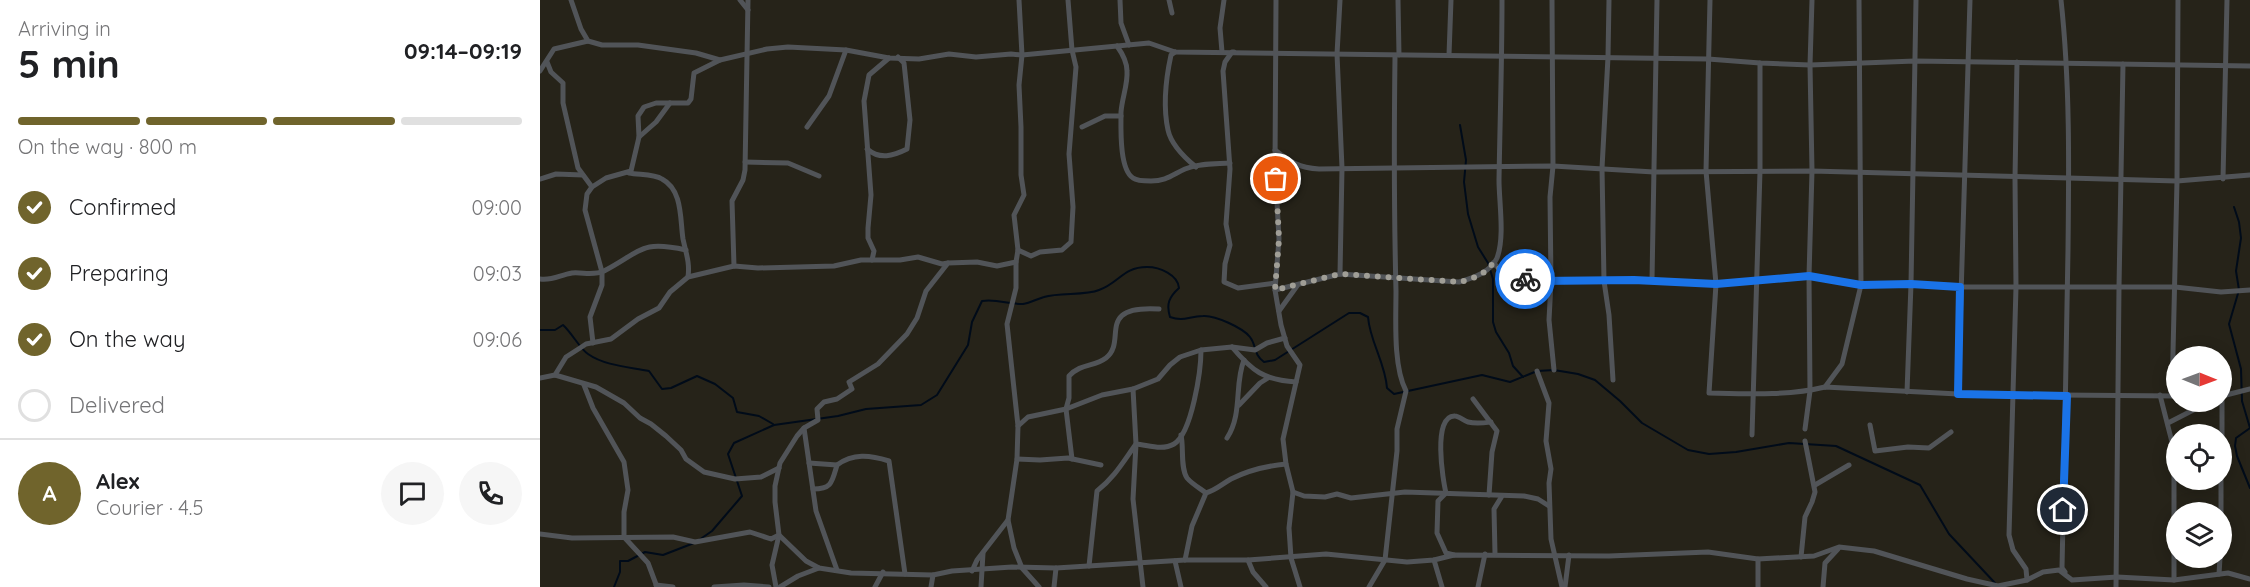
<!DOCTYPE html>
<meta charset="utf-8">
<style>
:root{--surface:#fff;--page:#f6f6f6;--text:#202124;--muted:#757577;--line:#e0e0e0;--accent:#70642c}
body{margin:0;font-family:Quicksand,sans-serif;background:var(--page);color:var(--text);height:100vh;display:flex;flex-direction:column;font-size:22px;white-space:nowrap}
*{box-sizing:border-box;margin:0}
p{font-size:20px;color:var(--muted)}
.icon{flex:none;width:33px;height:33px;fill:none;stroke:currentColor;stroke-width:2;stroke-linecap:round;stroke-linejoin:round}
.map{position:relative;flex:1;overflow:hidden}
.panel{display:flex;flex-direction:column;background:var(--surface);width:540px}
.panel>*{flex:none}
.needle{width:39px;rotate:91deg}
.controls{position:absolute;left:1626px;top:346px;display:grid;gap:12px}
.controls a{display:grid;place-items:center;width:66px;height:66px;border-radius:50%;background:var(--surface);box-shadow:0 3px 15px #0003;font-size:30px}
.pin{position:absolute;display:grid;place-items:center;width:51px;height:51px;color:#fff;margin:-26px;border:3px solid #fff;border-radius:50%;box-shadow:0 2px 6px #0007}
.courier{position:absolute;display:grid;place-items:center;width:60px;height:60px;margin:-30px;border:4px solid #1a73e8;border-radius:50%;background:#fff;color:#222;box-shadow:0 2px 8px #0007}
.summary em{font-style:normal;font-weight:700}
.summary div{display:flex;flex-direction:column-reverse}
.summary{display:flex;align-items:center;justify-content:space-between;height:102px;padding:0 18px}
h1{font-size:39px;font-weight:700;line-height:45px}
.bar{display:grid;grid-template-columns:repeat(4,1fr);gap:9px 6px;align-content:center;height:72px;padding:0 18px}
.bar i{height:8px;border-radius:4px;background:var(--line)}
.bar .active{background:var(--accent)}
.bar p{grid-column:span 4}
.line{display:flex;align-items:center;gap:15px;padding:0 18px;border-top:2px solid var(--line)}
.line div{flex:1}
.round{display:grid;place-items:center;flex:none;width:63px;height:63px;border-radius:32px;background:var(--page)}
ol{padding:0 18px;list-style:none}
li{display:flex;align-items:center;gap:18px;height:66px}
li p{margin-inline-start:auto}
li .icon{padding:6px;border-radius:50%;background:var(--accent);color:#fff;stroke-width:4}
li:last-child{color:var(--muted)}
li i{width:33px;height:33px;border:3px solid var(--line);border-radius:50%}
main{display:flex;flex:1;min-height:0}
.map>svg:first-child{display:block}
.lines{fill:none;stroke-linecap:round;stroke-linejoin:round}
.stream{stroke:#000b19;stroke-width:2}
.street{stroke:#515458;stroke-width:5}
.done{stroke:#a09e96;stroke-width:6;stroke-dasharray:0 10.8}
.route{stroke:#1a73e8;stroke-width:8}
</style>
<main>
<section class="panel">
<div class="summary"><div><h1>5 min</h1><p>Arriving in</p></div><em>09:14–09:19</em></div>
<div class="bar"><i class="active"></i><i class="active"></i><i class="active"></i><i></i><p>On the way · 800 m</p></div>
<ol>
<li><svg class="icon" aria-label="check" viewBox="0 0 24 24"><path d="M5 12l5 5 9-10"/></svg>Confirmed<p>09:00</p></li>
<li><svg class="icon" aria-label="check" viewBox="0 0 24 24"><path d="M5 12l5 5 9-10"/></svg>Preparing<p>09:03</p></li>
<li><svg class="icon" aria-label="check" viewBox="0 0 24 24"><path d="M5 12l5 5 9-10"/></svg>On the way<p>09:06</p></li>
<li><i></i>Delivered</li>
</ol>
<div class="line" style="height:108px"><b class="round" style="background:var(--accent);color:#fff">A</b><div><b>Alex</b><p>Courier · 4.5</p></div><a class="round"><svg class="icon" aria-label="chat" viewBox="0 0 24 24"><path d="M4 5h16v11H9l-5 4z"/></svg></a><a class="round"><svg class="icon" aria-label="phone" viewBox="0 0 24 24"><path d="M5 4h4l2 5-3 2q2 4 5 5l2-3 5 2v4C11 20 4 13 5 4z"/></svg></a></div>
</section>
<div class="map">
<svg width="1710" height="587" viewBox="0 0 1710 587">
<rect width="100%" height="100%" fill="#262319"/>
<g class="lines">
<!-- stream -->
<g class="stream">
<path d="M920 125 926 160 924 182 928 214 938 247 948 263 953 279V322L956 332 969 353 973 366 983 377"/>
<path d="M1694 207 1699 222 1701 238 1696 271 1699 290 1689 324 1701 369 1702 401 1710 428 1696 438 1695 446 1697 456 1710 488"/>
<path d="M0 330H15L23 325C32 333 40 349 48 354 65 366 90 367 109 371L122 389 131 388 157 376 175 384 193 398 197 412 219 416 233 424"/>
<path d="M159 540 172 531 202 496 188 454 194 443 234 425 298 416 326 409 381 405 397 395 428 345 432 322 442 301C458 299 467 304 483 304 490 303 497 299 504 297 520 292 545 296 559 290 579 283 583 267 607 267 620 267 638 275 639 288 629 297 626 304 630 317 644 322 649 316 663 316 675 315 703 328 710 337 717 346 713 354 724 362L735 360 809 313H820L828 317C830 342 845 362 847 388L854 394 942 375 970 382 997 371 1014 370 1038 374 1055 380 1080 401 1102 423 1148 450 1169 454 1196 452 1249 443 1296 446 1380 485 1409 534 1455 583"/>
<path d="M74 587 80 572V561H88L105 552 123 555 154 543"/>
</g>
<!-- street -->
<g class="street">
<path d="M31 0 41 29 48 41 62 45H98L156 53 180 60 227 49 248 47 306 50 349 58 379 59 409 54 436 57 471 54 482 55 609 43 635 52 1168 59 1220 63 1270 65 1375 61 1710 66"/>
<path d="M200 0 208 10"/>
<path d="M479 0 482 55 479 85 481 127V175L484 195 474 215 478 250 476 262V288L467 324 478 426 477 459 468 520 474 548 482 568 499 587"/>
<path d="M580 0 581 23 589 45"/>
<path d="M629 0 632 13"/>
<path d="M736 0 735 166 739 239 735 290 741 325 747 346 760 365 743 439 746 464 753 492 749 528 751 558 760 587"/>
<path d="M858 0 859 55"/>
<path d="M1012 0 1013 166 1010 197 1011 282 1009 320 1014 370"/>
<path d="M1069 0 1068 57 1062 168 1064 281 1069 315 1073 380"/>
<path d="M1170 0 1166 171 1176 284 1169 393C1208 394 1248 396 1285 387L1418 394 1636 396"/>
<path d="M1521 0C1530 83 1529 166 1528 250 1527 356 1524 462 1522 568L1525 572"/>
<path d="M577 46C582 53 587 62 587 71 588 84 582 98 581 112 581 127 579 169 593 178 597 181 605 181 611 181 626 181 632 175 645 169 659 163 675 164 690 163"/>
<path d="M635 52 631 55C626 78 623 107 628 130 631 144 645 158 656 167"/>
<path d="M682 52 680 28 684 0"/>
<path d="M694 52H692L685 62 683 71 690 169 686 224 690 245 685 264 684 282 698 288 735 283"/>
<path d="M909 55 911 0"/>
<path d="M7 62 11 72 23 83V103L38 168 52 187"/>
<path d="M1477 62 1475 178 1476 287 1469 535 1473 550 1486 569 1487 580"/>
<path d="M0 71 14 49 48 41"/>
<path d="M267 127 289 96 306 50"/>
<path d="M542 127 565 116H581"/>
<path d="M99 137 116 122 130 103"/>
<path d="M327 149C340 160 353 156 367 149L370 120 364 63 358 57"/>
<path d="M735 150C750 162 759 168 779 169L1013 166 1114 172 1272 171 1637 181 1710 175"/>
<path d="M205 162 248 163 279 176"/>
<path d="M89 173C99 175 114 174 122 179 143 190 140 220 143 239 146 253 150 263 148 277"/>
<path d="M0 179 16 174 43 175"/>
<path d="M1683 179 1687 0"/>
<path d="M478 250 491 256 500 252 522 250 531 242 533 207 529 154 536 67 532 50 528 0"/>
<path d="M332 260 334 251 328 238V228L331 195 324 101 329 75 349 58"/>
<path d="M476 262 457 266 437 262 408 263 386 291 377 318 367 334 338 364 309 382 312 389 297 399 284 402 277 409 278 420 264 428 257 436 240 463 235 486V502L239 535 266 561 279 568 311 573 393 575 412 571 472 567 516 568 645 560H708L786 554 867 562 894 560 914 555 1069 556 1168 552 1218 559 1274 556 1299 547 1334 551 1427 579 1458 586 1487 580 1503 572 1519 570 1532 580 1577 577 1634 580 1688 573 1710 579"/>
<path d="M953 263 969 277 999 281 1112 280 1176 284 1269 276 1321 285 1371 284 1420 287H1635L1681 292 1710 290"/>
<path d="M194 266 192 201 203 180 205 170 208 0"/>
<path d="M800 274 802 168 797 54 800 0"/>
<path d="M0 279C12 281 20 275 32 273 43 272 53 276 64 271 102 251 100 240 146 250"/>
<path d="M1112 280 1117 0"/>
<path d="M735 290 800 274 919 282C933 278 951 272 957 258 965 237 959 202 959 180 960 120 962 60 962 0"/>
<path d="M739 311 757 286"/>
<path d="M53 343 50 317 62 285V272L45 210 47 194 52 187 66 178 91 171 99 137 98 116 104 107 116 103H148L151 99 154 73 180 60"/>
<path d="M692 347C712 371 724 380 756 382"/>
<path d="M997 371 1009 403 1006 441 1011 469 1009 483 1011 539 1022 587"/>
<path d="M15 375 56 387 84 403 100 418 111 424 126 436 141 450 146 459 164 472 195 479 221 477 239 468"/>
<path d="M0 378 15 375 26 357 40 348 46 344 71 339 98 319 119 308 130 292 148 277 194 266 218 268 294 266 321 260H360L378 257 402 264 408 263"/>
<path d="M44 385 53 408 84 462 88 490 84 512V537L108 563 117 587"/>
<path d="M1285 387 1302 364 1321 285 1319 0"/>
<path d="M593 389 596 444 593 499 603 587"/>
<path d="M1367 392 1371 284 1376 0"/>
<path d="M1418 394 1430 0"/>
<path d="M1682 394 1686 395 1710 389"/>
<path d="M1620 395 1634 450V580"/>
<path d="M1632 396 1637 181 1638 0"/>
<path d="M1682 396V458"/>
<path d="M933 399 957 431 952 452 949 495"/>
<path d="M699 405 720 383 728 378"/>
<path d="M1628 423 1669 402"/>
<path d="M1330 425 1335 451 1368 447 1389 448 1411 432"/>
<path d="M478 426 488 417 526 409 562 395 593 389 618 379 630 365 640 357 661 350 692 347 715 350 727 343 745 338"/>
<path d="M264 428 276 511 297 570"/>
<path d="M1265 429 1270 391 1269 276 1272 171 1270 65 1272 0"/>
<path d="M641 435C644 447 640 467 647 478 652 484 661 489 666 493"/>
<path d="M1212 435 1220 171V63"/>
<path d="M687 438C703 413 694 385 704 360"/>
<path d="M477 459 500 460 528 458 561 465"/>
<path d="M532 459 526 409 529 398V376C541 363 554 367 566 358 588 341 554 305 619 309"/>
<path d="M269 463 297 465"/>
<path d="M1275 485 1309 465"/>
<path d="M273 489C292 489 292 482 297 465 313 453 330 455 349 461L365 574"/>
<path d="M753 492 764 496 785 497 797 494 811 498 865 492 984 496 998 499 1009 506"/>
<path d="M906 493C903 481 892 415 915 416 919 416 924 421 928 422 936 424 943 423 951 422"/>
<path d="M906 493 898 501 897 533 906 553 914 555"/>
<path d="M1681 513V480"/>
<path d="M0 534 32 538 133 537 155 542 210 532 231 539 239 535"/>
<path d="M955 554 954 509 962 496"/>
<path d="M1261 557 1265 517 1272 502 1275 492 1265 441"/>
<path d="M645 560 652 526 666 493C676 490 682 484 691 479 709 470 726 466 746 464"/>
<path d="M708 560 713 572 726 587"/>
<path d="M894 560 902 587"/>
<path d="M635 561 641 587"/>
<path d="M549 566 557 491C574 478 583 462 596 444 608 445 622 451 634 444 652 433 661 370 661 350"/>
<path d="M432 571 437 560 468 520"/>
<path d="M1679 574 1680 558"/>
<path d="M116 585 133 587"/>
<path d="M174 587 204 585 229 587"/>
<path d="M236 587 232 565 239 535"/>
<path d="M240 587 258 576 279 568"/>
<path d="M335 587 343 572"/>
<path d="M391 587 393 575"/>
<path d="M441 587 443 553"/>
<path d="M514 587 516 568"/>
<path d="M829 587 845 560 857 451V429L866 391C853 366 856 320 856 291 854 213 854 135 855 57"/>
<path d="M938 587 945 554"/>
<path d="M1025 587 1029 555"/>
<path d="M1218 587V559"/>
<path d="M1283 587 1285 563 1298 549"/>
<path d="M1576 587 1579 287 1583 64"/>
</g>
</g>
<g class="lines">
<!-- done -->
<path class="done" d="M736 179 739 239 735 290 800 274 920 282C932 279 946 274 953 263L969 277 985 279"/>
<!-- route -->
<path class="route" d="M985 279 999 281 1094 280 1176 284 1269 276 1321 285 1371 284 1420 287 1418 394 1527 396 1523 510"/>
</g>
</svg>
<div class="controls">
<a><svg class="needle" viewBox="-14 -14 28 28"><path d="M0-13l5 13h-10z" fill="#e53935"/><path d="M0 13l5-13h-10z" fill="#757577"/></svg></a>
<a><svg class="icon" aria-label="locate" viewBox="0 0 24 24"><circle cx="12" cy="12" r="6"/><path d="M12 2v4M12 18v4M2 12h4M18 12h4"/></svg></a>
<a><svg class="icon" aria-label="layers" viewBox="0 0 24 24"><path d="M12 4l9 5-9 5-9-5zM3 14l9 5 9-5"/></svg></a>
</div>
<div class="pin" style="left:736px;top:179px;background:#ea580c"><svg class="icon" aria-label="bag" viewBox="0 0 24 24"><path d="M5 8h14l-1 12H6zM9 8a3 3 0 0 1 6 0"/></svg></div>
<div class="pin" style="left:1523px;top:510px;background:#1f2937"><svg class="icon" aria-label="home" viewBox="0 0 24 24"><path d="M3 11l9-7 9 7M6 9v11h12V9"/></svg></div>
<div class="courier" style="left:985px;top:279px"><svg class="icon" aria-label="bike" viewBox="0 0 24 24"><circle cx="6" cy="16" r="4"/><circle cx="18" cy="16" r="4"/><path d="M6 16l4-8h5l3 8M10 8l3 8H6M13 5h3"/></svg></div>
</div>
</main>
